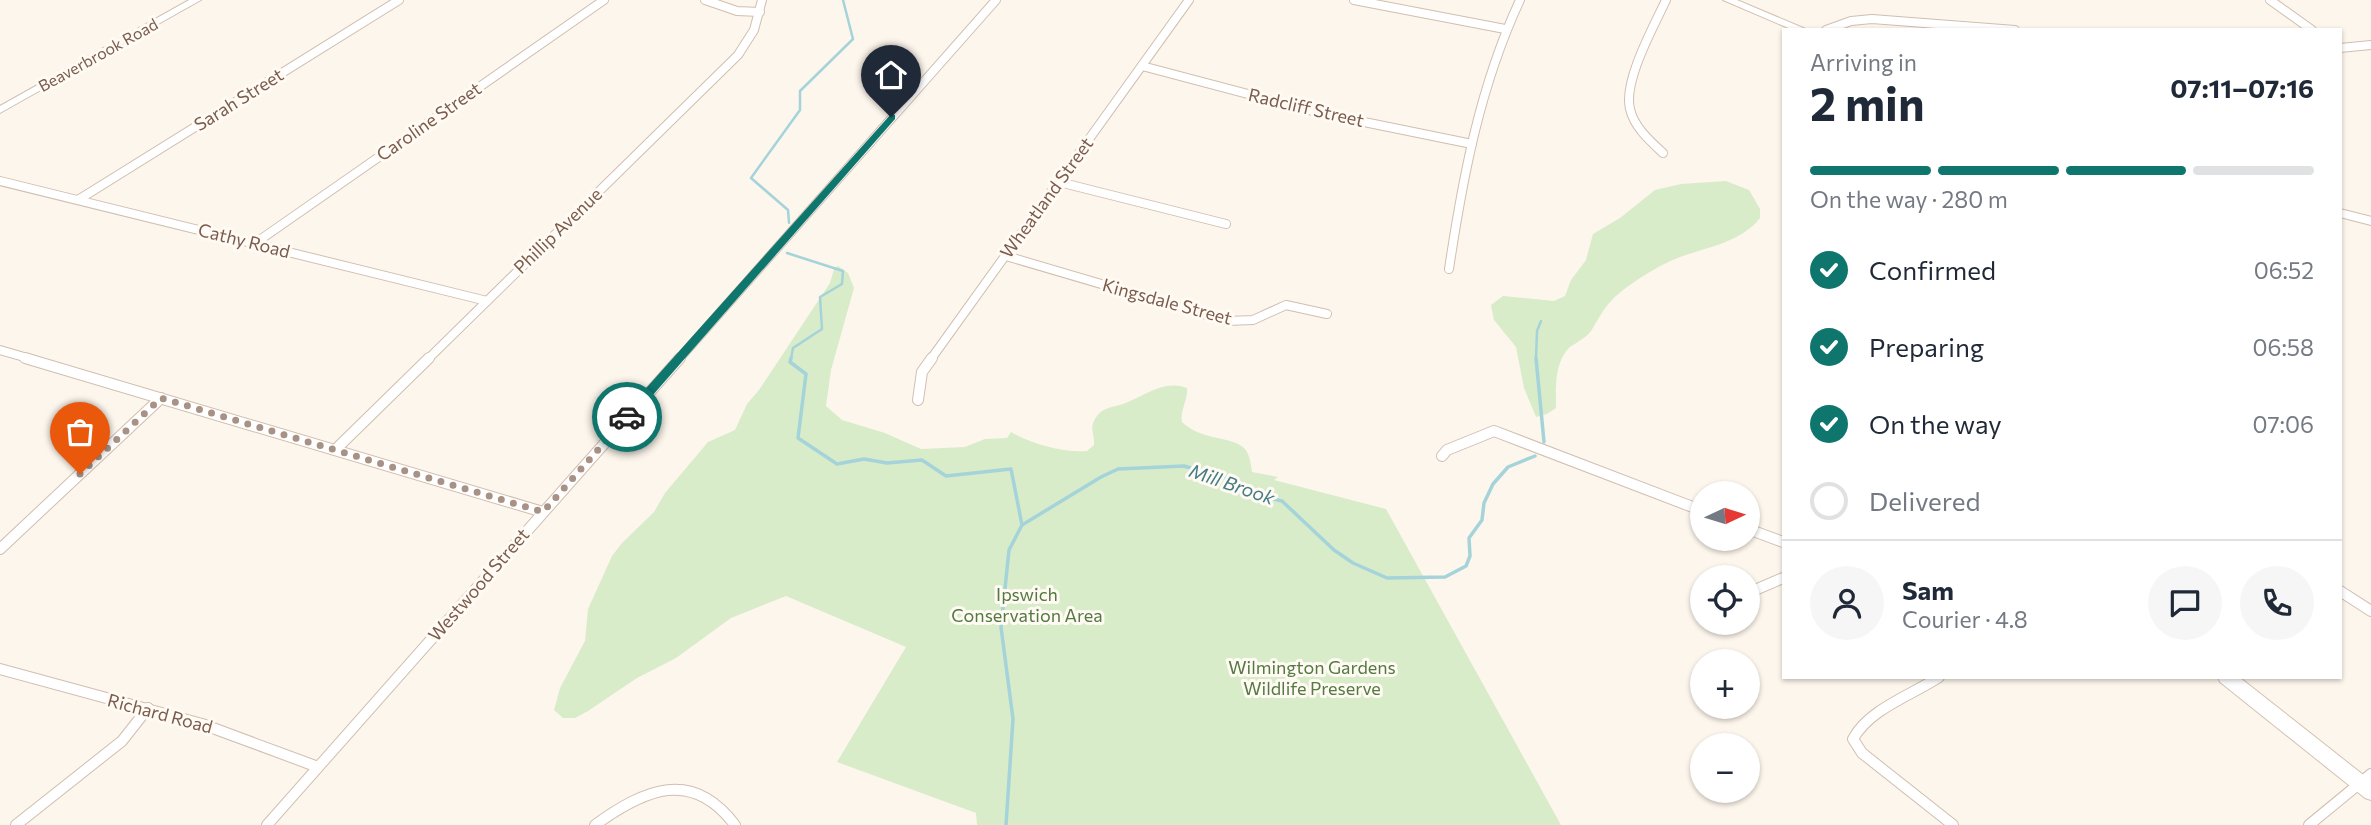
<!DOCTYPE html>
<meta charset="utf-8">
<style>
:root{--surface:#fff;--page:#f6f6f7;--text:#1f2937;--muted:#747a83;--line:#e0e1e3;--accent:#0f766e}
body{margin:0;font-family:Commissioner,sans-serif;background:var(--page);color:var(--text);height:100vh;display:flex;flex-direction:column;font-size:26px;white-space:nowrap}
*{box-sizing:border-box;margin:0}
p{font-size:23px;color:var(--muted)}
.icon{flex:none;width:38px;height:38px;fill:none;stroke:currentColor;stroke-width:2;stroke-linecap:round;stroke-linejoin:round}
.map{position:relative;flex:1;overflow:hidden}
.drawer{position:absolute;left:1782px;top:28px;width:560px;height:651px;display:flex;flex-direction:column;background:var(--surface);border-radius:0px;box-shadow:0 2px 5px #0004}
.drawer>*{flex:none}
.needle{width:46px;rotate:86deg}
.buttons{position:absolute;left:1690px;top:481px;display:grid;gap:14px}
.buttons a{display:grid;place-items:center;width:70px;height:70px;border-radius:50%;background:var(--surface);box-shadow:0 2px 5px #0004;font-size:35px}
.pin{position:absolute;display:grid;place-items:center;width:60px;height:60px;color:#fff;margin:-72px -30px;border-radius:50% 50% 50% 0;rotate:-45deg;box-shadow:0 0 7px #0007}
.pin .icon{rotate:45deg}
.courier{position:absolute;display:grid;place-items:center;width:70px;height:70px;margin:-35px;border:5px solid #0f766e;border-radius:50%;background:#fff;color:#222;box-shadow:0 2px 9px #0007}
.headline em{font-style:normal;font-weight:700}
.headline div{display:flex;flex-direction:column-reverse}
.headline{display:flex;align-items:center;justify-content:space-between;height:119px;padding:0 28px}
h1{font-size:46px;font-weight:700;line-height:52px}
.bar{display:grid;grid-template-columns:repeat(4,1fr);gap:10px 7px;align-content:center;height:84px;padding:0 28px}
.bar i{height:9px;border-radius:5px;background:var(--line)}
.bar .active{background:var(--accent)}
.bar p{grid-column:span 4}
.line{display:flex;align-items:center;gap:18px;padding:0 28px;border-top:2px solid var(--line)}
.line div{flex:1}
.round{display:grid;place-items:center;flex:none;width:74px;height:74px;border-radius:37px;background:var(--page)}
ol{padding:0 28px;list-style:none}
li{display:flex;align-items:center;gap:21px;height:77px}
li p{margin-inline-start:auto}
li .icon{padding:7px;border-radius:50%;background:var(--accent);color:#fff;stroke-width:4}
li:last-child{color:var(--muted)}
li i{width:38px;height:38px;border:4px solid var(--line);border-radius:50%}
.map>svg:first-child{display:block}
.green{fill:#d8ecc9}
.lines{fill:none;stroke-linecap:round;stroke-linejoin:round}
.stream-far1{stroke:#a5d3da;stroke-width:2.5}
.stream{stroke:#a5d3da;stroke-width:3.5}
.minor-far1-casing{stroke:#d1beb0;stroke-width:10}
.minor-casing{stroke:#d1beb0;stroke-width:12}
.tertiary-casing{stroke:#d1beb0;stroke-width:2}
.secondary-casing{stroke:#d6c0b0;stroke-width:2}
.minor-far1{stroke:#fff;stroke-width:8}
.minor{stroke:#fff;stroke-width:10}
.tertiary{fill:#fff;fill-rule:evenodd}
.secondary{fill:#fff;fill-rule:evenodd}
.route{fill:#0f766e}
.done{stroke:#a89285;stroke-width:7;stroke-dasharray:0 12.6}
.labels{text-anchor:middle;stroke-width:6;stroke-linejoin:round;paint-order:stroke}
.far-street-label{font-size:16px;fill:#7a5c4d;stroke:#fffaf3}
.street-label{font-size:18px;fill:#7a5c4d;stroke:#fffaf3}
.park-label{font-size:18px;fill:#537a41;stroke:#fffaf3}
.water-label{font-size:19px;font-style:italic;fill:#437c86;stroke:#fffaf3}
</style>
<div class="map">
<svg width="2371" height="825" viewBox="0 0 2371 825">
<rect width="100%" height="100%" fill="#fdf6ec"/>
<!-- green -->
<g class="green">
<path d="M1726 181 1749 190 1760 209V218C1741 242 1708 247 1680 257 1661 264 1626 285 1612 300 1603 309 1598 320 1591 331 1586 338 1577 342 1570 347 1554 362 1556 389 1556 408L1547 414 1536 417 1524 388 1516 347 1494 320 1491 305 1503 296 1554 301 1565 296 1571 280 1586 260 1593 234 1620 218 1655 190 1681 184Z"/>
<path d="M838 266 848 273 854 288 831 370 826 406 842 420 885 433 921 449 965 447 985 439 1007 438 1011 432C1031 444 1064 453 1087 451L1094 445C1095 434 1089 429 1095 419 1102 407 1111 408 1123 404 1144 396 1164 379 1187 388 1188 400 1180 410 1182 422 1201 441 1234 436 1245 449 1250 455 1251 465 1252 472L1278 477 1274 480 1386 509 1561 825H977L976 813 837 762 906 647 786 596 731 618 676 658 637 678 588 711 575 718H563L554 710 560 688 585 641 588 609 612 556 622 543 654 512 665 493 708 442 735 430 747 404 759 390 830 283 834 269Z"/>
</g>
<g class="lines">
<!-- stream-far1 -->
<g class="stream-far1">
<path d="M789 223 788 210 751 178 800 110V91L853 39 843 0"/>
<path d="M787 253 843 271 842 284 820 297 822 329 793 348 791 359"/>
<path d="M1536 359 1537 331 1541 321"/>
</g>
<!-- stream -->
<g class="stream">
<path d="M791 358 790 362 806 374 798 438 837 464 864 459 887 463 922 460 946 476 1011 469 1022 525"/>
<path d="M1536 358 1544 442"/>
<path d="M1006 825 1013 719 1001 627 1009 550 1022 525 1101 477 1118 469 1184 466 1235 481 1260 496 1282 501 1334 550 1353 563 1387 578 1445 577 1466 566 1470 556 1469 538 1482 520 1484 503 1493 484 1508 467 1535 456"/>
</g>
<!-- minor-far1 casing -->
<g class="minor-far1-casing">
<g id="minor-far1">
<path d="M705 0 737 11 760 12"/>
<path d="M1354 0 1505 29"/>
<path d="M2270 0 2312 30"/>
<path d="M1826 30 1851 21 1872 19 2015 30"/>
<path d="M2340 48 2371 45"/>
<path d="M1142 66 1320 113 1472 144"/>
<path d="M1663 153C1650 141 1634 127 1630 109 1623 81 1654 26 1666 0"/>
<path d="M0 181 487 301"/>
<path d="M1059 182 1226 224"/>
<path d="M78 200 399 0"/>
<path d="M2340 213 2371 221"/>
<path d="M254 244 604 0"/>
<path d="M1006 256 1227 321 1253 320 1286 305 1327 314"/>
<path d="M1449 269C1463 176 1480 86 1520 0"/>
<path d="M0 350 31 359"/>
<path d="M428 359 738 55 754 30 762 0"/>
<path d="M679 359 996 0"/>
<path d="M931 359 1189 0"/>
</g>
</g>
<!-- minor casing -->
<g class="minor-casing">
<g id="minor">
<path d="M25 358 543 512"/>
<path d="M918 400 922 372 932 358"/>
<path d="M335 450 429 358"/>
<path d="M1442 456 1447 450 1494 431 1703 511"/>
<path d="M1748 529 1783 542"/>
<path d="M0 549 161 398"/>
<path d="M2340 591 2371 611"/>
<path d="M1748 593 1783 578"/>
<path d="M0 669 202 724 318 767"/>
<path d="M1939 677C1912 695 1869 709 1853 739L1862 753 1953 825"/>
<path d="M16 825 122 741 148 708"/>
<path d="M267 825 680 358"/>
<path d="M595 825C645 789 692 768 735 825"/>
<path d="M2309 825 2371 774"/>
</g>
</g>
<!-- tertiary casing -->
<g class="tertiary-casing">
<path id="tertiary" d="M189 0H201L0 113V106Z"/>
</g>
<!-- secondary casing -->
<g class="secondary-casing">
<g id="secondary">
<path d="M1723 0H1737L1808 30H1793Z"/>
<path d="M2218 677H2239L2371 781V800L2365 798 2220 682Z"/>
</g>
</g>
<!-- minor-far1 -->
<use href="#minor-far1" class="minor-far1"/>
<!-- minor -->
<use href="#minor" class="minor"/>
<!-- tertiary -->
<use href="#tertiary" class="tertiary"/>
<!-- secondary -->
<use href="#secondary" class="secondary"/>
</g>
<!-- route -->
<path class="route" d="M891 114 895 115V119L631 420H623V414Z"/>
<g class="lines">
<!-- done -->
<path class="done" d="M80 474 161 398 543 512 627 417"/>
</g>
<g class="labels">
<!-- far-street labels -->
<g class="far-street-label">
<text transform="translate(98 55) rotate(-29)" y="6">Beaverbrook Road</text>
</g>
<!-- street labels -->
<g class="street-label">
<text transform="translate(239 100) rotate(-32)" y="6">Sarah Street</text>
<text transform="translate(1306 108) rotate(13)" y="6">Radcliff Street</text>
<text transform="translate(429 122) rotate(-35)" y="6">Caroline Street</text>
<text transform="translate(1047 198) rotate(-54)" y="6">Wheatland Street</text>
<text transform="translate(558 231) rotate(-44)" y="6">Phillip Avenue</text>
<text transform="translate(244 241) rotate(14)" y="6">Cathy Road</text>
<text transform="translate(1167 302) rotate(15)" y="6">Kingsdale Street</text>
<text transform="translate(479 585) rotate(-49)" y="6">Westwood Street</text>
<text transform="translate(160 714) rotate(15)" y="6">Richard Road</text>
</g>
<!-- park labels -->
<g class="park-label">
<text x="1027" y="601">Ipswich<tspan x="1027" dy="21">Conservation Area</tspan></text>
<text x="1312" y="674">Wilmington Gardens<tspan x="1312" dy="21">Wildlife Preserve</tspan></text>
</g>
<!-- water labels -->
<g class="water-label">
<text transform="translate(1232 484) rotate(19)" y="7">Mill Brook</text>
</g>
</g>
</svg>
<div class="buttons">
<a><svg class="needle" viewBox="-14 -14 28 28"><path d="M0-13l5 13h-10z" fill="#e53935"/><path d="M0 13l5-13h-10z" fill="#747a83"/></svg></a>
<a><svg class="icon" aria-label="locate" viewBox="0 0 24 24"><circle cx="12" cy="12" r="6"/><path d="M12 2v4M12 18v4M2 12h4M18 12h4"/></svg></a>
<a>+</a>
<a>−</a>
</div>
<div class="pin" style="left:80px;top:474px;background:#ea580c"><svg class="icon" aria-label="bag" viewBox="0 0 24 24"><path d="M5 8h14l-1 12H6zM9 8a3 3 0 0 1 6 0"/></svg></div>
<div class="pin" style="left:891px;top:117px;background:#1f2937"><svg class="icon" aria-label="home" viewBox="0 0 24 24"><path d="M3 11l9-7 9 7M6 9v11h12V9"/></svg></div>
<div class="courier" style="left:627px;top:417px"><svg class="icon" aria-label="car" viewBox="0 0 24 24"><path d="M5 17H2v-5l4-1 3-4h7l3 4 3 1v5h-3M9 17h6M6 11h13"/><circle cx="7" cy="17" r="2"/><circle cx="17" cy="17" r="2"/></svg></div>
<section class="drawer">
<div class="headline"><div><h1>2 min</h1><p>Arriving in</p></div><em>07:11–07:16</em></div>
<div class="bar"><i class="active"></i><i class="active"></i><i class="active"></i><i></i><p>On the way · 280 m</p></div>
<ol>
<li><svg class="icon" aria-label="check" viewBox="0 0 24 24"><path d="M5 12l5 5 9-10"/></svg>Confirmed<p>06:52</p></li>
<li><svg class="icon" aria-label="check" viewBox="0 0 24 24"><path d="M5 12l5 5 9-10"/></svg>Preparing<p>06:58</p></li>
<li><svg class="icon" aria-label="check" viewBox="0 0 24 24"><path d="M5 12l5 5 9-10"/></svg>On the way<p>07:06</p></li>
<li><i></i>Delivered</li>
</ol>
<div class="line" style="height:126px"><a class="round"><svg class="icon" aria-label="person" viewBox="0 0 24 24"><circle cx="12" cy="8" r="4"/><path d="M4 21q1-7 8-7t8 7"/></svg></a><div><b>Sam</b><p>Courier · 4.8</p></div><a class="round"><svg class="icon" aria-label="chat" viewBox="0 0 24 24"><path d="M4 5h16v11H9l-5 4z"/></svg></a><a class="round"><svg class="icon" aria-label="phone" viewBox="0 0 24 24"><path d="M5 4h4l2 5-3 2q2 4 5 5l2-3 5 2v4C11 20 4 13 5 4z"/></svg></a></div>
</section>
</div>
